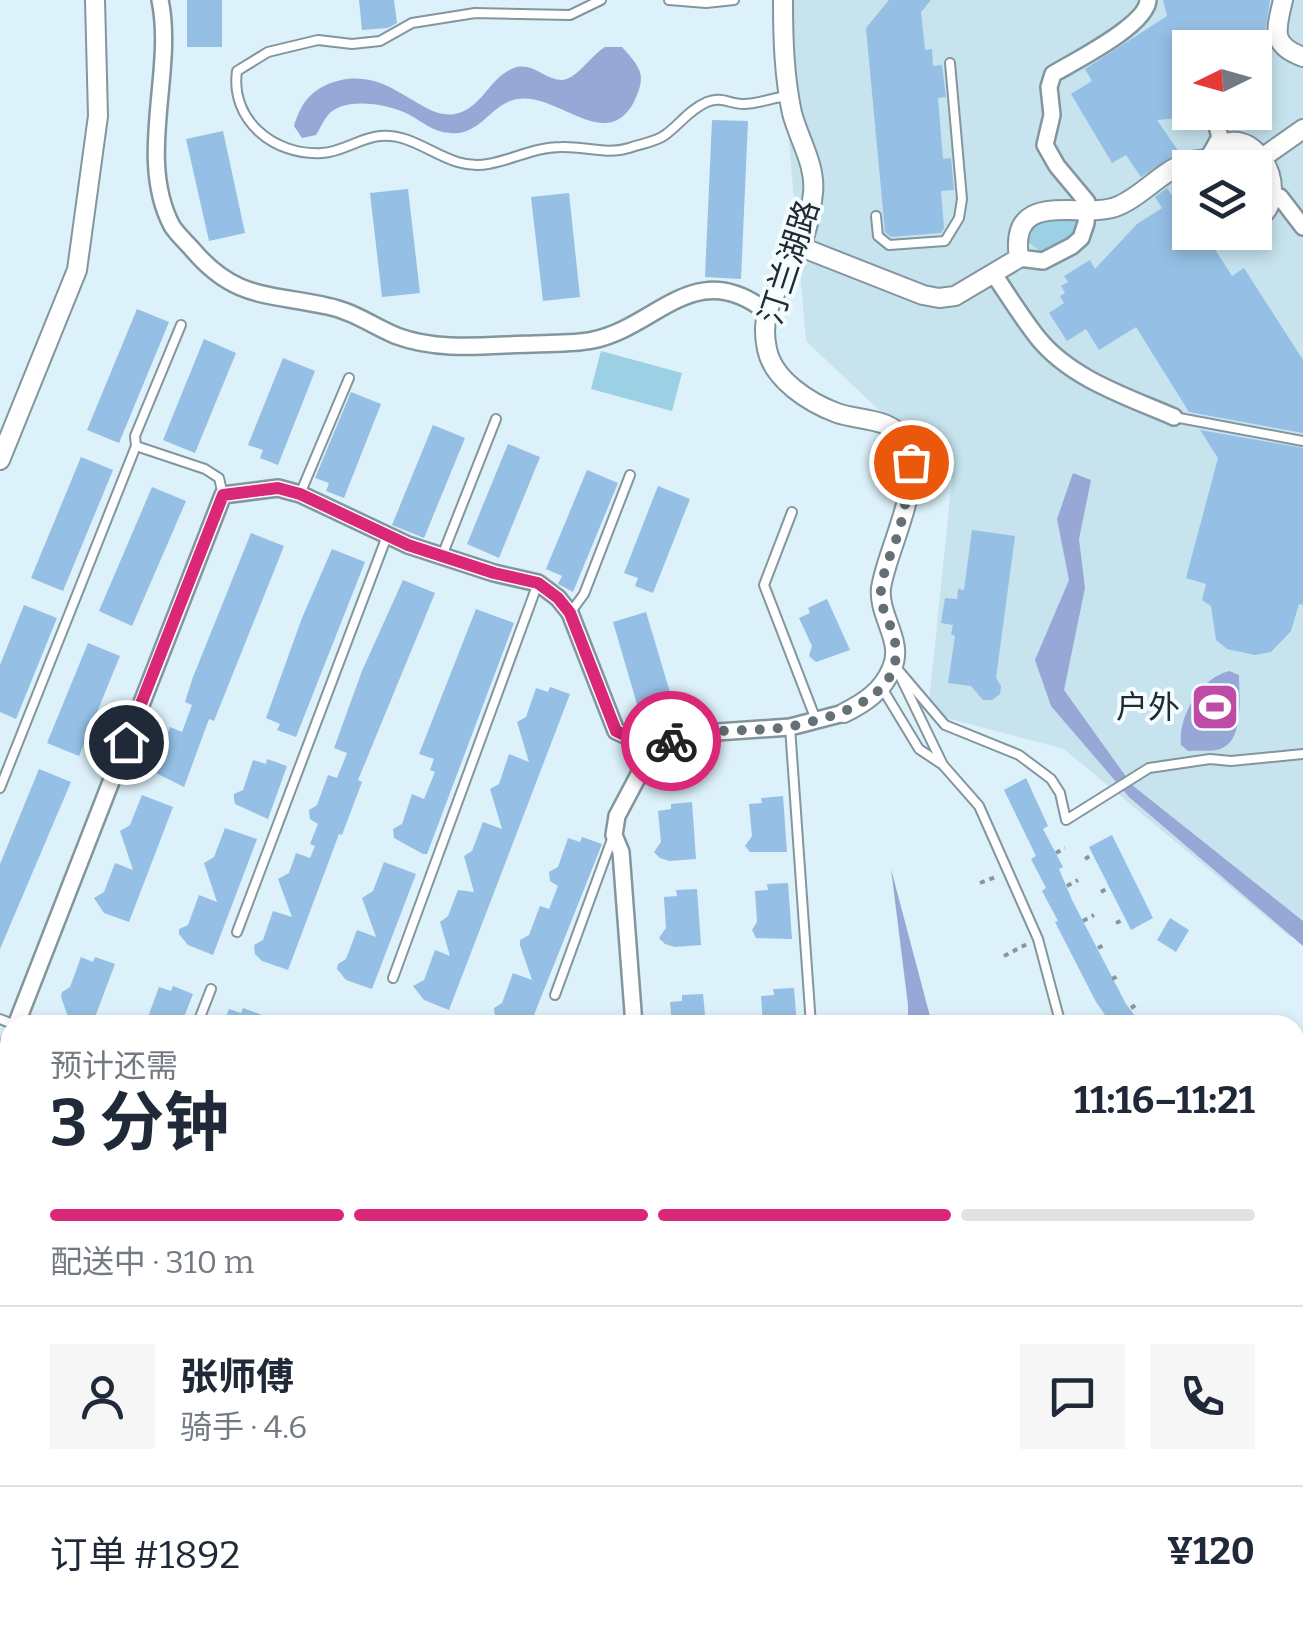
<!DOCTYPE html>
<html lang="zh">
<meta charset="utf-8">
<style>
:root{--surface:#fff;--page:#f6f6f7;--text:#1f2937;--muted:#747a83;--line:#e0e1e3;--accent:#db2777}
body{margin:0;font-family:Bitter,"Noto Sans SC",serif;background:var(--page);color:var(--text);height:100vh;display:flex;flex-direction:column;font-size:38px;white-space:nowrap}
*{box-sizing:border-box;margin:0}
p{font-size:32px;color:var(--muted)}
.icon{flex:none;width:55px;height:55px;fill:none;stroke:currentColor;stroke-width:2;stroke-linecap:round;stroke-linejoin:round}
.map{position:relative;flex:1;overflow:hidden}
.side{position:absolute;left:0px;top:1015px;width:1305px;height:620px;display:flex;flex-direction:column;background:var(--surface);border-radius:30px 30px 0 0;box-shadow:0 5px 15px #0003}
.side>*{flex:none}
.needle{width:65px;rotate:265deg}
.buttons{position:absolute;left:1172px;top:30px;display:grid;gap:20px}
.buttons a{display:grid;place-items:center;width:100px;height:100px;border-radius:0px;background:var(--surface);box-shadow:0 5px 15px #0003;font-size:50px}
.pin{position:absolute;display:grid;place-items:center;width:85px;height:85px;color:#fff;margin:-42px;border:5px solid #fff;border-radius:50%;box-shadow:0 2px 10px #0007}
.courier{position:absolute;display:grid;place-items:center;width:100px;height:100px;margin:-50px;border:8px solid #db2777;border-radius:50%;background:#fff;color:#222;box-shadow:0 2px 12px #0007}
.summary em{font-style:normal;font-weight:700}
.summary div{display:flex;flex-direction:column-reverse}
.summary{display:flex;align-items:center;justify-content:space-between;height:170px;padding:0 50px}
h1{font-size:65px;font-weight:700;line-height:75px}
.bar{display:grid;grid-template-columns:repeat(4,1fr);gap:15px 10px;align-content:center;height:120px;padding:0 50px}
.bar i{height:12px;border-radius:8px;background:var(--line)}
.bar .selected{background:var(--accent)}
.bar p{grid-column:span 4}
.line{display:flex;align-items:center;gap:25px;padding:0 50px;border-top:2px solid var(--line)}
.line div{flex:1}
.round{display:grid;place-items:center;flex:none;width:105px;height:105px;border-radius:0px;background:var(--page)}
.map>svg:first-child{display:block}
.built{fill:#c6e3ee;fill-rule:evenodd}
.green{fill:#9bd0e5}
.water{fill:#97a8d6}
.building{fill:#95bfe4}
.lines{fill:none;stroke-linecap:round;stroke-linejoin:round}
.service-casing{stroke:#83969e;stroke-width:12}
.minor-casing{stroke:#83969e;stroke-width:20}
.tertiary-casing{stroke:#83969e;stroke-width:22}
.path{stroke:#88979c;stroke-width:4;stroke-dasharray:5 5;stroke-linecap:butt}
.service{stroke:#fff;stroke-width:8}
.minor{stroke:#fff;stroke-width:15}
.tertiary{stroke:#fff;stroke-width:18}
.done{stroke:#647075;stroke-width:10;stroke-dasharray:0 18}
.route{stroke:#db2777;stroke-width:12}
.labels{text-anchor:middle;stroke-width:8;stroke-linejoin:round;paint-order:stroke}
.street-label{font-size:32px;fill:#232b2e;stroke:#f3fcff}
.poi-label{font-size:32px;fill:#232b2e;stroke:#f3fcff;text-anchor:end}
</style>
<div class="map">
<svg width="1303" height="1635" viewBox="0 0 1303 1635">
<rect width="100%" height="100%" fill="#dcf1f9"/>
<!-- built -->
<path class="built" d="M777 0H1303V938L1289 936 1064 749 928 713 952 479 806 341ZM1190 48H1255V112H1190ZM1190 168H1255V232H1190Z"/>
<!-- green -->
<g class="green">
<path d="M1052 215 1076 216 1078 226 1074 234 1044 254 1028 242 1033 227Z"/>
<path d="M601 351 682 373 672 411 591 389Z"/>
</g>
<!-- water -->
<g class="water">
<path d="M605 47H622C629 55 637 63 640 72 643 82 638 93 634 102 606 154 558 92 517 99 490 104 481 136 450 133 433 132 423 122 408 114 388 104 344 96 328 115 323 121 320 129 316 135L302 138 294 126C300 107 307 94 326 85 387 59 418 121 455 114 483 108 489 77 514 68 536 60 551 89 571 77 584 69 592 55 605 47Z"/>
<path d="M1073 473 1091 480 1079 539 1085 588 1064 690 1132 785 1303 921V946L1129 797 1051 706 1035 660 1069 580 1057 519Z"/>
<path d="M1229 671 1239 675C1239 695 1245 741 1220 749 1211 752 1199 750 1188 751L1181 745C1178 715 1201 678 1229 671Z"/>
<path d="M891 869 931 1020 930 1025H908V1005Z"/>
<path d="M1295 1571 1303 1572V1635H889L886 1625H1295Z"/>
<path d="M467 1625H475L480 1635 509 1625H870L828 1635H445Z"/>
</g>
<!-- building -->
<g class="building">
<rect x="187" y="0" width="35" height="47"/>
<path d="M359 0H394L397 23 388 28 362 30Z"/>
<path d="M889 0H931L921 12 925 50 932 49 933 66 942 65 946 97 938 98 943 159 951 158 954 190 941 191 944 228 941 233 891 237 885 232 866 28Z"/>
<path d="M1163 0H1270L1265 33 1261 32 1246 48H1190V117L1157 120 1179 152 1141 177 1126 155 1112 163 1071 94 1092 81 1085 69 1167 16Z"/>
<path d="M712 120 748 121 741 279 705 277Z"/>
<path d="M223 131 245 233 209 241 186 139Z"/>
<path d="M1167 188 1181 209 1190 204V232H1204L1232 276 1244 268 1303 360V433L1189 412 1136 327 1099 350 1086 329 1067 341 1049 313 1064 303 1060 296 1065 293 1061 286 1068 282 1064 276 1090 260 1095 269 1137 224 1162 208 1155 197Z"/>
<path d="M408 189 420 293 382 297 370 193Z"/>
<path d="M569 193 580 297 543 301 531 197Z"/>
<path d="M137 309 169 322 119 443 87 430Z"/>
<path d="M204 339 236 353 195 453 163 440Z"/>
<path d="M283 358 315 371 278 465 260 458 263 450 248 445Z"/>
<path d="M351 392 381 404 344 498 326 491 329 483 315 478Z"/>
<path d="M433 425 465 438 424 538 392 525Z"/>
<path d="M1200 430 1303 448V605L1299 604 1291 631 1271 652 1255 655 1227 649 1216 640 1211 606 1202 600 1206 584 1186 578 1218 458Z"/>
<path d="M508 444 540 457 499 558 467 544Z"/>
<path d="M81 457 113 470 63 591 31 578Z"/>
<path d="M587 470 618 483 573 592 558 584 562 576 546 569Z"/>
<path d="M658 486 690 499 653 593 635 586 638 578 624 573Z"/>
<path d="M152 487 186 501 132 626 99 611Z"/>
<path d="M972 530 1015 536 996 678 1001 686 1000 694 992 700H983L971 686 948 683 955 636 951 634 953 625 941 623 945 598 957 599 958 589 964 590Z"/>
<path d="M251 533 284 546 214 721 209 719 184 787 152 771 151 762 159 757 170 727 182 732 192 705 185 702 193 677Z"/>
<path d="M332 549 365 562 296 737 277 730 280 724 266 718 302 618Z"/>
<path d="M403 580 435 593 358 780 362 782 342 835 339 834 288 970 262 961 255 954 254 945 263 940 273 911 292 917 278 879 289 873 296 853 310 858 315 846 310 844 318 824 310 819 309 810 317 805 328 775 337 778 347 753 334 748 362 671Z"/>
<path d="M827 599 850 650 816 662 809 656 812 646 799 618 810 613 808 608Z"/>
<path d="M24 605 57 618 16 719 0 712V665Z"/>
<path d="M476 609 514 623 427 854H423L394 838 393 829 402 824 412 794 424 799 435 772 430 770 434 759 419 754Z"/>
<path d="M646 612 675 709 656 714 654 707 639 711 613 622Z"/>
<path d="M88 643 120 656 79 756 47 743Z"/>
<path d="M550 687 570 694 449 1010 424 1000 413 986 424 980 435 950 450 956 440 922 448 916 458 890 474 892 464 856 472 851 483 822 502 829 490 789 499 784 509 754 529 762 517 722 526 717 536 688 548 692Z"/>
<path d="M267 759 287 766 268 819 235 804 234 799V794L243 790 253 760 266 764Z"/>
<path d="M39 769 71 782 0 949V864Z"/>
<path d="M1026 778 1048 826 1043 829 1063 867 1059 869 1072 900 1126 1004 1142 1025H1112L1096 1002 1055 922 1058 921 1042 891 1046 888 1031 859 1036 856 1004 790Z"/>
<path d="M142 795 173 807 129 922 104 913 94 898 104 892 115 863 133 870 120 831 130 825Z"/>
<path d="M783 796 787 852H750L745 846 752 836 749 804 762 803 761 798Z"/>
<path d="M692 802 696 859 669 861 660 858 654 852 661 842 658 811 671 809V804Z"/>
<path d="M225 828 257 839 213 955 188 945 179 934V929L188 925 199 895 217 902 204 863 214 857Z"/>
<path d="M1112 835 1153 918 1131 930 1089 847Z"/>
<path d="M582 837 602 844 530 1025H501L503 1021 495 1017 494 1008 502 1003 513 973 532 980 520 945V940L529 935 540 906 549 909 558 886 550 881 549 872 558 867 568 838 580 842Z"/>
<path d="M384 862 416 874 372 989 346 980 337 969 338 964 346 959 357 930 376 937 362 898 373 891Z"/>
<path d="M788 883 792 939 756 938 752 930 757 922 755 891 768 890 767 884Z"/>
<path d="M697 889 701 945 675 947 665 944 659 938 666 928 664 897 677 896 676 890Z"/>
<path d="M1170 918 1189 930 1176 952 1157 940Z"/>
<path d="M81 957 93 962 95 957 115 964 92 1025H71L61 997 62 992 70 987Z"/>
<path d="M173 986 193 994 181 1025H145L159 987 171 991Z"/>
<path d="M794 988 797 1025H763L761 996 774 995 773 989Z"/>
<path d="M703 994 706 1025H672L670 1002 682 1001V995Z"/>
<path d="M243 1008 284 1023V1025H223L229 1009 241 1013Z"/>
</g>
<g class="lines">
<!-- service casing -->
<g class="service-casing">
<g id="service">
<path d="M601 0 570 15 475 13 412 23 380 41 352 44 318 40 268 52 237 71C230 120 274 156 322 153 343 152 359 138 380 136 419 132 446 172 488 164 512 160 535 147 561 147 584 146 606 155 629 148 640 144 656 142 665 135 679 125 690 109 707 102 721 96 730 104 744 104 758 104 774 97 789 96"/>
<path d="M669 0 706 3 734 0"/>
<path d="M876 216 878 236 889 245 945 241 959 218 962 199 950 63"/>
<path d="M181 325 135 436 136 446 205 469 219 478 223 495"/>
<path d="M1174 417 1303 441"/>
<path d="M300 494 349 378"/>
<path d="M792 512 764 585 816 720"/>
<path d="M442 556 496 419"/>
<path d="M570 613 584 594 630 475"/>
<path d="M894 665 945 725 1019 755 1051 779 1060 793 1066 820 1149 768 1210 759 1231 761 1303 754"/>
<path d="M901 678 943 765 979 806 1038 939 1061 1025"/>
<path d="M882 688 919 749 943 765"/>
<path d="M790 727 811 1025"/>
<path d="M0 788 136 446"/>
<path d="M237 932 387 536"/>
<path d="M393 978 538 583"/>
<path d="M555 995 612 839"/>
<path d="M0 1019 15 1025"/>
<path d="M197 1025 211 989"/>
<path d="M1303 1103V1113"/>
<path d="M1295 1246 1303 1237"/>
<path d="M1295 1268 1303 1277"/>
<path d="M0 1326 7 1301"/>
<path d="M1295 1344 1303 1328"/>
<path d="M1295 1407H1303"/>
<path d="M0 1454 10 1458"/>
<path d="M2 1550 10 1521"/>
</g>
</g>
<!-- minor casing -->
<g class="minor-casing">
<g id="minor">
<path d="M160 0C175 71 136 158 172 226 177 234 186 242 192 249 235 300 268 293 327 306 353 311 373 326 397 336 440 352 488 345 532 344 552 343 574 344 593 340 657 327 695 255 767 312"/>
<path d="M1210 155 1220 137 1213 112"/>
<path d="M1280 197 1303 227"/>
<path d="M1019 258 1043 261 1072 246 1081 238 1086 223 1087 202 1057 166 1045 145 1052 115 1049 87 1053 74C1075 61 1147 25 1148 0"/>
<path d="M993 273C1008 295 1022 318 1038 338 1071 379 1128 397 1174 417"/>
<path d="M16 1025 223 495 278 488 300 494 408 545 494 573 538 583 558 598 570 613 616 731 653 748"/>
<path d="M634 1025 621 852 614 835 617 816 653 748 689 734 790 727 844 713"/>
<path d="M0 1066 10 1041"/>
<path d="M0 1299 10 1302"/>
</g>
</g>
<!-- tertiary casing -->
<g class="tertiary-casing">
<g id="tertiary">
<path d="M783 0C783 38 784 76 792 113 799 140 816 165 813 193 811 210 808 229 801 245 786 284 757 302 767 349 773 380 810 403 837 413 860 421 891 417 905 441 927 479 887 548 881 588 878 616 904 641 892 668 883 691 864 703 844 713"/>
<path d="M1283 0C1276 30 1270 45 1303 57"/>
<path d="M1269 153 1303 129"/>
<path d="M1204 167C1238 97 1303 191 1255 221"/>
<path d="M801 247 923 295 939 298 955 296 1019 258C1008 186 1083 221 1118 206 1142 196 1161 172 1185 163 1192 160 1201 160 1208 159"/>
<path d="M0 460 77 270 98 116 95 0"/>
<path d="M0 1626 21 1635"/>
</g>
</g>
<!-- path -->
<g class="path">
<path d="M1056 853 1065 848"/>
<path d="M1085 859 1093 854"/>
<path d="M980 883 996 877"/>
<path d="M1067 886 1078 880"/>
<path d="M1101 892 1110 887"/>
<path d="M1083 921 1094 915"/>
<path d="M1116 923 1125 919"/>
<path d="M1098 948 1106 944"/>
<path d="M1004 956 1029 943"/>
<path d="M1112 979 1120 975"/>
<path d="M1131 1008 1137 1004"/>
</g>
<!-- service -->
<use href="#service" class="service"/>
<!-- minor -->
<use href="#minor" class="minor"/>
<!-- tertiary -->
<use href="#tertiary" class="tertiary"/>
</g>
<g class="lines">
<!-- done -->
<path class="done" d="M671 741C710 725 753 734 793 726 835 717 905 698 895 642 892 623 879 609 881 590 883 569 893 550 899 531 905 508 909 485 911 462"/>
<!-- route -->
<path class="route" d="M126 742 223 495 278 488 300 494 408 545 494 573 538 583 558 598 570 613 616 731 653 748 671 741"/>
</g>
<!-- icons -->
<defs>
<g id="stadium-square" transform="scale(2.5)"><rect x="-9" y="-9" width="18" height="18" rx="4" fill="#be4ca6" stroke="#f3fcff"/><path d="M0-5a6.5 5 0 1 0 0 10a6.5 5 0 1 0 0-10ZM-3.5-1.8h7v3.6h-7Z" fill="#fff"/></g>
</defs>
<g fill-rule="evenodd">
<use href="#stadium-square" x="1215" y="707"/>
</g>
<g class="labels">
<!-- street labels -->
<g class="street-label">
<text transform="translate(789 262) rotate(-72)" y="11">汀兰湖路</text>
</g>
<!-- poi labels -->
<g class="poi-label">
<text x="1180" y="718">户外</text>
</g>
</g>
</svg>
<div class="buttons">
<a><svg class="needle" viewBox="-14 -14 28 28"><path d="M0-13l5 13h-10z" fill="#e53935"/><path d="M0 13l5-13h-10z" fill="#747a83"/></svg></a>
<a><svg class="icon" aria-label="layers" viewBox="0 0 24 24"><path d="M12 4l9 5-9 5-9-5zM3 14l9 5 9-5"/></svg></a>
</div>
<div class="pin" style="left:911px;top:462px;background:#ea580c"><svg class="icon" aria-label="bag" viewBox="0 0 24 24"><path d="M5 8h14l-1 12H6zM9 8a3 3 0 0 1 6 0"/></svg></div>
<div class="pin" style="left:126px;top:742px;background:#1f2937"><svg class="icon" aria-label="home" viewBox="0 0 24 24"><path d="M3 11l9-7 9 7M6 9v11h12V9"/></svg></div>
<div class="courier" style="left:671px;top:741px"><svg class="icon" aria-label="bike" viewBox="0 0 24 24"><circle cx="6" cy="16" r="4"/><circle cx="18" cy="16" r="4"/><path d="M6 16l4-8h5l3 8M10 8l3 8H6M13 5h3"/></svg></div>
<section class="side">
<div class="summary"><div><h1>3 分钟</h1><p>预计还需</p></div><em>11:16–11:21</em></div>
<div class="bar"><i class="selected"></i><i class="selected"></i><i class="selected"></i><i></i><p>配送中 · 310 m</p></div>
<div class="line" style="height:180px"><a class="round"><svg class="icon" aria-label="person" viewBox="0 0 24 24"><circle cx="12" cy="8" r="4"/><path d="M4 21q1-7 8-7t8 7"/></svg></a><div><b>张师傅</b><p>骑手 · 4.6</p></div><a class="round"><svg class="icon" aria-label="chat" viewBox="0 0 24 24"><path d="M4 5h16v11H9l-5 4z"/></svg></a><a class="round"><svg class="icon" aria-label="phone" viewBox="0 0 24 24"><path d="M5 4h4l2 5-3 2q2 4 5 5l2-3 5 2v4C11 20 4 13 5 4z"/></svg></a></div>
<div class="line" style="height:130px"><div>订单 #1892</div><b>¥120</b></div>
</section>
</div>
